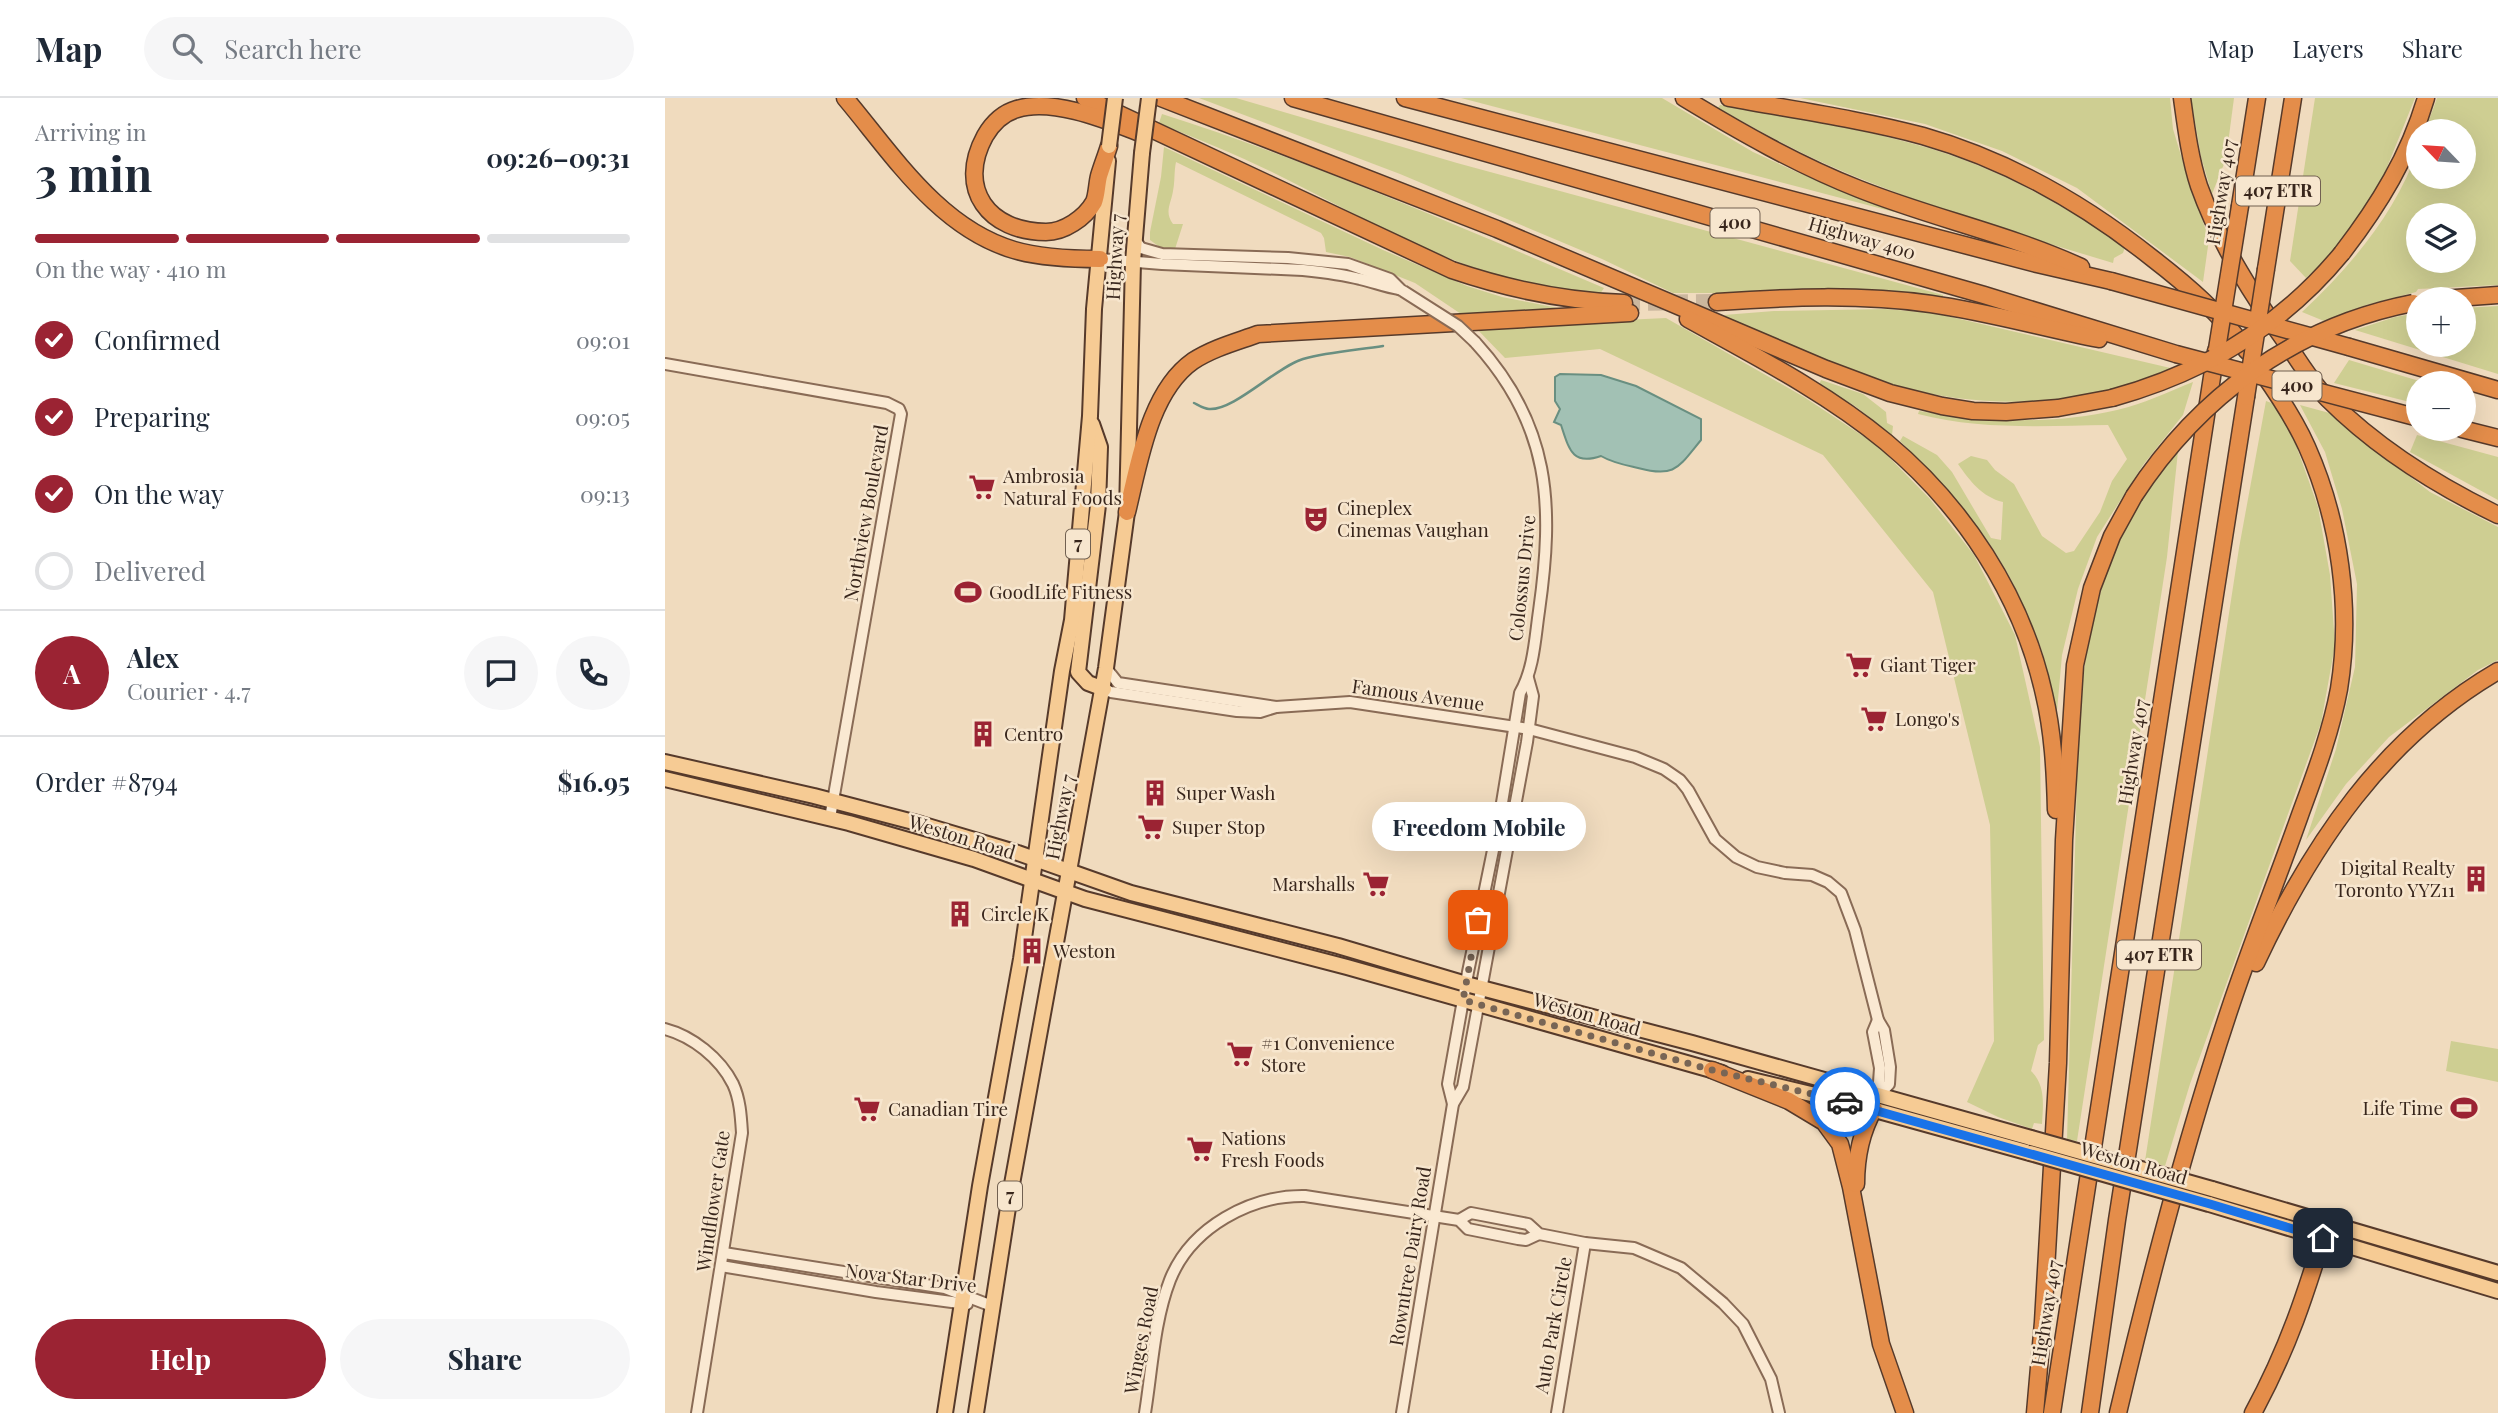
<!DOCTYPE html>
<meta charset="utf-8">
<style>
:root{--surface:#fff;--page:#f6f6f7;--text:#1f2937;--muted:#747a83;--line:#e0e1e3;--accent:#9b2333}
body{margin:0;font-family:"Playfair Display",serif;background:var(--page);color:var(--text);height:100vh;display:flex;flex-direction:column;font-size:26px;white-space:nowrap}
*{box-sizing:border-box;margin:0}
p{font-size:23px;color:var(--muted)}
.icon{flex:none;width:38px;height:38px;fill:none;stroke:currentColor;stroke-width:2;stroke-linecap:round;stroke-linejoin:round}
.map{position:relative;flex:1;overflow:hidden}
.drawer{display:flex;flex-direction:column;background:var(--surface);width:665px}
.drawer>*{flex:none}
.needle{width:46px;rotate:295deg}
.tools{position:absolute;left:1741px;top:21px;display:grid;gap:14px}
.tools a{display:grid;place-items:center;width:70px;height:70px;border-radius:50%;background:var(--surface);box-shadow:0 7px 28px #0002;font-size:35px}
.pin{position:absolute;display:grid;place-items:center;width:60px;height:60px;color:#fff;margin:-30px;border-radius:14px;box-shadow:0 4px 10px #0006}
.courier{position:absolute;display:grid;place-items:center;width:70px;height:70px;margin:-35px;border:5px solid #1a73e8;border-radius:50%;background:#fff;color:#222;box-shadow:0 2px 9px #0007}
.bubble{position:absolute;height:49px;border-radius:24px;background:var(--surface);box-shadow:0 7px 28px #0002;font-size:23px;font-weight:700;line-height:49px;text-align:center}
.headline em{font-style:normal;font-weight:700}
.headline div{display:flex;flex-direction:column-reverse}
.headline{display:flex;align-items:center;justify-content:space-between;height:119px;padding:0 35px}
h1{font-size:46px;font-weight:700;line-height:52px}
.bar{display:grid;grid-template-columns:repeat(4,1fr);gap:10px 7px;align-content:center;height:84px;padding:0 35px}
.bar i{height:9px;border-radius:5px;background:var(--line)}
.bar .selected{background:var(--accent)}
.bar p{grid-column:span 4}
.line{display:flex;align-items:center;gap:18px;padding:0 35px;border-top:2px solid var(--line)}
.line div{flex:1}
.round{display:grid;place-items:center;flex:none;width:74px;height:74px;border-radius:37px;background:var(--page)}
ol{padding:0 35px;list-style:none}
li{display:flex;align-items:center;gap:21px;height:77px}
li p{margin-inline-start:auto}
li .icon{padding:7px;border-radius:50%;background:var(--accent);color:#fff;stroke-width:4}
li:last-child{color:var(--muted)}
li i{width:38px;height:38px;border:4px solid var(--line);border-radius:50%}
.primary-button{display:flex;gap:14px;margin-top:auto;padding:14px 35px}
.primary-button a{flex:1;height:80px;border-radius:42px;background:var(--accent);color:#fff;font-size:28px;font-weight:700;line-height:80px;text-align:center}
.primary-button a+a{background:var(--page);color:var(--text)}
header{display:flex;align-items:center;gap:42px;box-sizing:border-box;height:98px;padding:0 35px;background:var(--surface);border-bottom:2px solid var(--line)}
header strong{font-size:33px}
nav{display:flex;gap:38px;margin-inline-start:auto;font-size:24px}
.search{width:490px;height:63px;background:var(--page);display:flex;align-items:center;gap:18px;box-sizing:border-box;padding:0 24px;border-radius:38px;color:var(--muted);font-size:26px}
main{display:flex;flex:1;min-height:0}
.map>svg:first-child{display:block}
.green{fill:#cece92;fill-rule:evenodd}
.water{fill:#a2c1b4;stroke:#698f81;stroke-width:2}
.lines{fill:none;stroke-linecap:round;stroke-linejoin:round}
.stream{stroke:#698f81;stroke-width:2.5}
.highway-tunnel{stroke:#cbb79e;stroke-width:16;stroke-dasharray:16 8;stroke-linecap:butt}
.minor-casing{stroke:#896b56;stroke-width:14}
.major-casing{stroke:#563a2b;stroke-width:18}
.highway-casing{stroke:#563a2b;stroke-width:19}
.minor{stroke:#fae9d2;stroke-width:10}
.major{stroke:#f6cb94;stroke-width:14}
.highway{stroke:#e48d4a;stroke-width:16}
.minor-bridge-casing{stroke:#896b56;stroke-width:14;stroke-linecap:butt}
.major-bridge-casing{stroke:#563a2b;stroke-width:18;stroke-linecap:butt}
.highway-bridge-casing{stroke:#563a2b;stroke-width:19;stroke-linecap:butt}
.minor-bridge{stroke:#fae9d2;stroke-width:10}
.major-bridge{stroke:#f6cb94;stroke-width:14}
.highway-bridge{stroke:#e48d4a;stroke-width:16}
.done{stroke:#786555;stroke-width:7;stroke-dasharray:0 12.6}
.route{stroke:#1a73e8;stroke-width:9}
.labels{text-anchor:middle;stroke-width:5;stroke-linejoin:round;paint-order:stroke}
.shield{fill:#f7e6ce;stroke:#716051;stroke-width:2}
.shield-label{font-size:18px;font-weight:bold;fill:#38261c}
.street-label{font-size:19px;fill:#38261c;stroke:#f7e6ce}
.poi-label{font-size:19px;fill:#38261c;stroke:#f7e6ce;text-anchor:start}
</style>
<header>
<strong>Map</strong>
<div class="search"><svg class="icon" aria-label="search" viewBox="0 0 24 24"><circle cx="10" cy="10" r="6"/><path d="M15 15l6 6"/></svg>Search here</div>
<nav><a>Map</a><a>Layers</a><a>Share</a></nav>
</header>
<main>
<section class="drawer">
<div class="headline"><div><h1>3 min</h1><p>Arriving in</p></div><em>09:26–09:31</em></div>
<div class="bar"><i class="selected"></i><i class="selected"></i><i class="selected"></i><i></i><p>On the way · 410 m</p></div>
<ol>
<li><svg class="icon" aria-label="check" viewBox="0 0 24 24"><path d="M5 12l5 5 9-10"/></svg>Confirmed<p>09:01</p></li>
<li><svg class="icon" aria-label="check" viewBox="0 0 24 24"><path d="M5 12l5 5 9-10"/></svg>Preparing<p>09:05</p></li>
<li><svg class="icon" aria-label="check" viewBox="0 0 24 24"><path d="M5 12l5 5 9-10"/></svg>On the way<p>09:13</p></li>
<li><i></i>Delivered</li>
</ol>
<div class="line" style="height:126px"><b class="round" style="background:var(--accent);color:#fff">A</b><div><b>Alex</b><p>Courier · 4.7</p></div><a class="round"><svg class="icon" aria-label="chat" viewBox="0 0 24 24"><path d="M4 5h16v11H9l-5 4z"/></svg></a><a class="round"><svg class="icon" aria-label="phone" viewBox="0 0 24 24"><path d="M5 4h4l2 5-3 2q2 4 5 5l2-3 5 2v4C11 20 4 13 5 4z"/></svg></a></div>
<div class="line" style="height:91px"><div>Order #8794</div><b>$16.95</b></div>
<div class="primary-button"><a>Help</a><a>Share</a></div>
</section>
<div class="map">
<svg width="1833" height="1315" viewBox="0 0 1833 1315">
<rect width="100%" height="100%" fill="#f0dbbe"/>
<!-- green -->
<g class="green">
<path d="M534 0H571L792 65 1278 197V200L1229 193 1169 190 1077 195H1008L937 161 735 76Z"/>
<path d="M796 0H997L1088 54 1134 75 1230 112 1229 114Z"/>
<path d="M1135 0H1505L1508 31 1524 84 1544 141 1538 184 1412 90 1337 53 1260 26Z"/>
<path d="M1526 0H1569L1561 61 1547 96 1536 59Z"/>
<path d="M1650 0H1750L1714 89 1671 152 1641 180 1625 163Z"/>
<path d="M1772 0H1833V187L1753 191 1751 194 1701 207 1659 223 1637 214C1686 168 1731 115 1753 51L1754 79H1799V33H1760ZM1754 117H1799V163H1754Z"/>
<path d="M1055 7C1119 19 1185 28 1249 46 1325 66 1395 104 1460 149L1458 155 1449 160 1448 165C1352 136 1255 107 1163 67 1125 50 1089 30 1053 10Z"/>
<path d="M497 16C648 64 793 128 939 190L935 196C826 193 716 129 621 81 580 60 537 43 494 25Z"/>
<path d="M499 49 718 152 802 188 837 199 903 212 815 217 796 216 750 185 685 159 661 154 659 140 656 135 511 64C509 73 510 84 508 93 506 106 499 114 508 126H518L510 151 496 150 485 142V134L496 79Z"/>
<path d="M1833 208V276L1690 232 1730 219 1753 215 1754 247H1799V210Z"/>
<path d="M1220 211 1269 215 1514 272 1454 293 1449 290C1387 310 1300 307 1237 289 1200 279 1163 262 1127 247 1107 239 1074 229 1059 217L1109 213Z"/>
<path d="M1001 220 1139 299 1213 348 1265 401 1309 457 1350 537 1375 649 1379 942 1373 947 1366 973C1381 987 1378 1008 1377 1026L1369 1025 1367 1031 1333 1019 1302 1004 1329 943 1325 727 1268 494 1158 357 935 251 840 260 810 229Z"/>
<path d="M1684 262 1761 285H1754L1753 306 1669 285Z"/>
<path d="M1156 282 1198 296 1221 314 1222 325 1228 328 1227 337 1190 308 1154 287Z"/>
<path d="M1528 284 1518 317 1478 367 1432 439 1413 491 1397 557 1392 613C1383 594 1383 576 1378 556 1373 541 1366 525 1360 511 1333 446 1285 391 1235 343L1238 338 1272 357 1287 374 1326 440 1336 442 1338 404C1317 399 1305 383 1293 366L1306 358 1322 362 1330 372 1349 386 1377 438 1401 455 1409 453 1435 414 1447 383 1462 361 1443 327C1380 328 1314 332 1253 316L1254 313C1319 324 1387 327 1452 312 1478 306 1503 294 1528 284Z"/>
<path d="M1601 303 1612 307 1631 347 1653 409 1665 477 1670 547 1656 625 1525 986 1500 1068 1480 1063 1574 450Z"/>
<path d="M1635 307 1668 316 1701 345 1765 394 1833 429V562L1813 572 1724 639 1681 686 1641 742 1671 651 1690 569 1692 486 1677 411 1660 354Z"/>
<path d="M1752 337 1833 359V402L1745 354Z"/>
<path d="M1513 353 1502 459 1412 1043 1402 1042 1414 609C1423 537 1437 462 1477 400 1488 384 1501 369 1513 353Z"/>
<path d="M1786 943 1833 951V984L1781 973Z"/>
</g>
<!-- water -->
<path class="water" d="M895 276 936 277 971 288 1036 321V342C1013 370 1010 380 973 370 960 367 948 365 936 358 907 368 904 351 896 327L889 324 895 311 890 303V279Z"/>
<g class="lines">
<!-- stream -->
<path class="stream" d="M529 305C533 307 539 311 544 311 569 313 611 269 638 261 663 254 692 252 718 248"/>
<!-- highway-tunnel -->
<path class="highway-tunnel" d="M959 205 1052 204"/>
<!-- minor casing -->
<g class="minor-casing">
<g id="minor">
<path d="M470 142 476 150 497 156 623 160 683 166 725 181 736 192"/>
<path d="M435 161 497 166 638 172C657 174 676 176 695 181 709 184 720 189 734 191"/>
<path d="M0 266 222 305 234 311 236 316 165 720"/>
<path d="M441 570 453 585 611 609"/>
<path d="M439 591 446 594 572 613 595 614 611 609 685 604 864 631 970 659 999 671 1015 682 1023 692 1050 741 1071 759 1092 769 1120 775 1147 777 1163 784 1176 795 1190 832 1213 922 1219 932 1225 969 1224 986 1213 998"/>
<path d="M0 931C27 938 55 960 68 986 75 1001 76 1019 77 1035L32 1315"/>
<path d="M1213 998 1215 970 1208 934 1213 922"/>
<path d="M788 1006 783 986 803 874 834 723 855 595C869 571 870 540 874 513 889 407 886 327 810 244"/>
<path d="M794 1122 806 1115 863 1126 874 1136 920 1145 969 1150 1016 1170 1058 1205 1078 1226 1106 1281 1114 1315"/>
<path d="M59 1155 280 1190 327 1208"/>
<path d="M56 1168 211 1194 302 1206"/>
<path d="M480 1315C487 1272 489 1223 505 1182 526 1129 586 1097 640 1098L794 1122 803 1131 853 1141 861 1142 874 1136"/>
<path d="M737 1315 788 1006 798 989 862 644 868 598 863 580"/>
<path d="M892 1315 920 1145"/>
</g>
</g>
<!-- major casing -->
<g class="major-casing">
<g id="major">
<path d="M427 326 435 349 433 407 413 574 423 585 439 591"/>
<path d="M0 664 149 698 256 726 353 755 466 795 673 848 801 886 1027 945 1366 1040"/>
<path d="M0 681 184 725 309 761 420 801 682 869 1057 975"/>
<path d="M1083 981 1192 1007 1365 1055"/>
<path d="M1547 1091 1833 1175"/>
<path d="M1544 1106 1833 1193"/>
<path d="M280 1315 315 1088 356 861 397 573 407 522 425 318 429 211 443 63"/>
<path d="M311 1315 345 1097 441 570 462 414 468 164 477 55"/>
</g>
</g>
<!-- highway casing -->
<g class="highway-casing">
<g id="highway">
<path d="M180 0C228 57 274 130 349 152 376 160 407 161 435 161"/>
<path d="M420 0 787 172C843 191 899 203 959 205"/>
<path d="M496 0 832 131 1161 271 1225 295 1277 308 1308 313 1341 314 1393 310 1447 300"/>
<path d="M628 0 1319 197 1511 256"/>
<path d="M740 0 1372 166 1446 183"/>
<path d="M1019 0C1075 34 1133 67 1194 91 1267 120 1344 136 1416 169"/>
<path d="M1064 0C1129 12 1194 21 1258 38 1342 62 1419 106 1487 160 1522 187 1557 217 1582 253"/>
<path d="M1517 0C1521 29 1525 61 1534 88 1555 147 1589 200 1625 250 1636 267 1648 286 1663 301 1712 350 1771 387 1833 417"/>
<path d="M444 48C441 58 437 68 434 78 432 86 432 97 429 104 420 120 399 134 381 134 324 134 291 91 320 38 327 26 338 15 352 11 388 0 441 22 475 35"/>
<path d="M1575 108 1592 0"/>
<path d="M1677 155C1714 107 1744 58 1761 0"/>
<path d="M1601 171 1628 0"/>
<path d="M1777 201 1833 197"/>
<path d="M1052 204C1123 199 1196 196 1266 206 1323 214 1378 230 1434 241"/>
<path d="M1023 221C1090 258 1162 295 1221 344 1298 408 1357 497 1379 596 1388 634 1390 673 1391 712"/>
<path d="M1684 249 1833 292"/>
<path d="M1797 331 1833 340"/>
<path d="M462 414C474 366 484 294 528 263 548 250 571 244 593 236L965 215"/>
<path d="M1591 865C1647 746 1718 640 1833 573"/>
<path d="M1047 972 1124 1003 1159 1024 1175 1046 1186 1089 1216 1246 1240 1315"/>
<path d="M1191 1086C1191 1060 1196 1034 1209 1011"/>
<path d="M1370 1315 1378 1224 1393 965 1399 742 1410 567 1427 490 1447 438 1469 398"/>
<path d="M1387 1315 1551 253"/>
<path d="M1425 1315 1452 1122 1581 299"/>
<path d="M1453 1315C1485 1179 1520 1045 1564 913 1586 847 1612 782 1635 717 1650 676 1666 634 1674 591 1687 511 1675 423 1642 349 1630 322 1614 298 1597 274"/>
<path d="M1588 1315C1623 1251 1641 1195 1662 1126"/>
</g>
</g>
<!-- minor -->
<use href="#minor" class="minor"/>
<!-- major -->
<use href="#major" class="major"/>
<!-- highway -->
<use href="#highway" class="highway"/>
<!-- minor-bridge casing -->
<g class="minor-bridge-casing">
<path id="minor-bridge" d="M738 193 793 228 810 244"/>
</g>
<!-- major-bridge casing -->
<g class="major-bridge-casing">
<g id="major-bridge">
<path d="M444 48 450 0"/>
<path d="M477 55 484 0"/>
<path d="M1366 1040 1547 1091"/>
<path d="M1365 1055 1544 1106"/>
</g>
</g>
<!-- highway-bridge casing -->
<g class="highway-bridge-casing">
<g id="highway-bridge">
<path d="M1446 183 1684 249"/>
<path d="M1552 251 1575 108"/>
<path d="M1511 256 1754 320"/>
<path d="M1581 299 1601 171"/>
<path d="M1447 300C1538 275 1617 228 1677 155"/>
<path d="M1469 398C1534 298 1630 228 1748 205"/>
</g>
</g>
<!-- minor-bridge -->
<use href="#minor-bridge" class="minor-bridge"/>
<!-- major-bridge -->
<use href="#major-bridge" class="major-bridge"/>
<!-- highway-bridge -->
<use href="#highway-bridge" class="highway-bridge"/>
</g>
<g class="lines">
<!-- done -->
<path class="done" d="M813 822 798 902 1047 972 1180 1004"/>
<!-- route -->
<path class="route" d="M1180 1004 1545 1106 1658 1140"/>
</g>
<!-- icons -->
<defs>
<g id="supermarket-bare" transform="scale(2.1)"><path d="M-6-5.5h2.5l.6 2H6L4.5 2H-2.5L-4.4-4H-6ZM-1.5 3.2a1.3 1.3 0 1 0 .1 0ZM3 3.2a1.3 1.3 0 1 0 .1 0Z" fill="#9b2333" stroke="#f7e6ce" stroke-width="2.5" paint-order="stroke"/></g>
<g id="theatre-bare" transform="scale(2.1)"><path d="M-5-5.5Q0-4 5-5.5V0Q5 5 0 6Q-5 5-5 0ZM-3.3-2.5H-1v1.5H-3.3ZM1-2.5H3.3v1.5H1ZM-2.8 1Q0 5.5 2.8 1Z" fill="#9b2333" stroke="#f7e6ce" stroke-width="2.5" paint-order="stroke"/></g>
<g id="stadium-bare" transform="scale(2.1)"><path d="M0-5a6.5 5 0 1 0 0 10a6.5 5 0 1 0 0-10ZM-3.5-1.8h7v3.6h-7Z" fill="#9b2333" stroke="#f7e6ce" stroke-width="2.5" paint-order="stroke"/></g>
<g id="building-bare" transform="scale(2.1)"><path d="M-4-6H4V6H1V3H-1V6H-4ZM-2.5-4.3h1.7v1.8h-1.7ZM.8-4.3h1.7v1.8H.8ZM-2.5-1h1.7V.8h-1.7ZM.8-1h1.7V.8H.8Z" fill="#9b2333" stroke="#f7e6ce" stroke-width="2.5" paint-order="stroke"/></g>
</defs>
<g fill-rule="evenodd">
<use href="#supermarket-bare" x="317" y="389"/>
<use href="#theatre-bare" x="651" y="421"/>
<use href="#stadium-bare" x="303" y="494"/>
<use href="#supermarket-bare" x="1194" y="567"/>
<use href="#supermarket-bare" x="1209" y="621"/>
<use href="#building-bare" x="318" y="636"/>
<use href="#building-bare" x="490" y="695"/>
<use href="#supermarket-bare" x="486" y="729"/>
<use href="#building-bare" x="1811" y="781"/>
<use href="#supermarket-bare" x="711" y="786"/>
<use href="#building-bare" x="295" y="816"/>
<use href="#building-bare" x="367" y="853"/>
<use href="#supermarket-bare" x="575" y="956"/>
<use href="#stadium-bare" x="1799" y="1010"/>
<use href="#supermarket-bare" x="202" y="1011"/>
<use href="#supermarket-bare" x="535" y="1051"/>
</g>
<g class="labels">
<!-- shield labels -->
<g class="shield">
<rect x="1571" y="78.5" width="84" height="29" rx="5"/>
<rect x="1045.5" y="110.5" width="49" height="29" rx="5"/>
<rect x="1607.5" y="273.5" width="49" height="29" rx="5"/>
<rect x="401" y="431.5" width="24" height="29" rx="5"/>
<rect x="1452" y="842.5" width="84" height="29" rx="5"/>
<rect x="333" y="1083.5" width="24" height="29" rx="5"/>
</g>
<g class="shield-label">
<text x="1613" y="99">407 ETR</text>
<text x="1070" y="131">400</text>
<text x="1632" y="294">400</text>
<text x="413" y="452">7</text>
<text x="1494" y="863">407 ETR</text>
<text x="345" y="1104">7</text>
</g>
<!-- street labels -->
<g class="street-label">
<text transform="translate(1556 94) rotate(-81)" y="7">Highway 407</text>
<text transform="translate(1197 140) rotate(16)" y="7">Highway 400</text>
<text transform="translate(450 159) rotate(-87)" y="7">Highway 7</text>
<text transform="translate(201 415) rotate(-80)" y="7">Northview Boulevard</text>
<text transform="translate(857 480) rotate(-84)" y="7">Colossus Drive</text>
<text transform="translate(753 597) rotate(8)" y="7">Famous Avenue</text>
<text transform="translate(1468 654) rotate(-81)" y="7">Highway 407</text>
<text transform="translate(395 719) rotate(-79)" y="7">Highway 7</text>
<text transform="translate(297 739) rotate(17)" y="7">Weston Road</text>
<text transform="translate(922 916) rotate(16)" y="7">Weston Road</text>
<text transform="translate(1469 1065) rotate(16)" y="7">Weston Road</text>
<text transform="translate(48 1103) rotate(-82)" y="7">Windflower Gate</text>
<text transform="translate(745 1158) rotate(-81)" y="7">Rowntree Dairy Road</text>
<text transform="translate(246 1180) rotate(7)" y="7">Nova Star Drive</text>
<text transform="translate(1381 1215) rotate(-81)" y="7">Highway 407</text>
<text transform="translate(888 1227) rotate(-80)" y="7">Auto Park Circle</text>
<text transform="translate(476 1242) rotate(-79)" y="7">Winges Road</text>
</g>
<!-- poi labels -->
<g class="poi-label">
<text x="338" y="385">Ambrosia<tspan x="338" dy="22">Natural Foods</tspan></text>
<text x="672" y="417">Cineplex<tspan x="672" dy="22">Cinemas Vaughan</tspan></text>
<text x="324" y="501">GoodLife Fitness</text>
<text x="1215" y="574">Giant Tiger</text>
<text x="1230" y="628">Longo's</text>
<text x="339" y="643">Centro</text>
<text x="511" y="702">Super Wash</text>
<text x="507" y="736">Super Stop</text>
<text x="1790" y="777" text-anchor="end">Digital Realty<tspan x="1790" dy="22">Toronto YYZ11</tspan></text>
<text x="690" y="793" text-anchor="end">Marshalls</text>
<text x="316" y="823">Circle K</text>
<text x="388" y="860">Weston</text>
<text x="596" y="952">#1 Convenience<tspan x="596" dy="22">Store</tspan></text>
<text x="1778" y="1017" text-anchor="end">Life Time</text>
<text x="223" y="1018">Canadian Tire</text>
<text x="556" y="1047">Nations<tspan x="556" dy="22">Fresh Foods</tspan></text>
</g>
</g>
</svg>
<div class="tools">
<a><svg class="needle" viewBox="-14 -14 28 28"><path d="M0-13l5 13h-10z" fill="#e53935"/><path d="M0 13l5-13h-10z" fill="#747a83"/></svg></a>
<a><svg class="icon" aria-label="layers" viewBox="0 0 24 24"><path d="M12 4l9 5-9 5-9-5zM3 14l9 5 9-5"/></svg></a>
<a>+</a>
<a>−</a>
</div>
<div class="pin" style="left:813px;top:822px;background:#ea580c"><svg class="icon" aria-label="bag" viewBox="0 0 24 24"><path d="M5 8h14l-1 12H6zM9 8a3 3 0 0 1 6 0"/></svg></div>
<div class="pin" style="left:1658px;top:1140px;background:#1f2937"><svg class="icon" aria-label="home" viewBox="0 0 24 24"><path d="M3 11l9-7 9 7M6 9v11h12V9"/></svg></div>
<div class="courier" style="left:1180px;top:1004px"><svg class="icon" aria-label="car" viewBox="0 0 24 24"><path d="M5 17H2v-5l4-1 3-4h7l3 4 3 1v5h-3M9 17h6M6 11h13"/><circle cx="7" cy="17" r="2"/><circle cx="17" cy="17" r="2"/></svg></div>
<div class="bubble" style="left:707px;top:704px;width:214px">Freedom Mobile</div>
</div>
</main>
